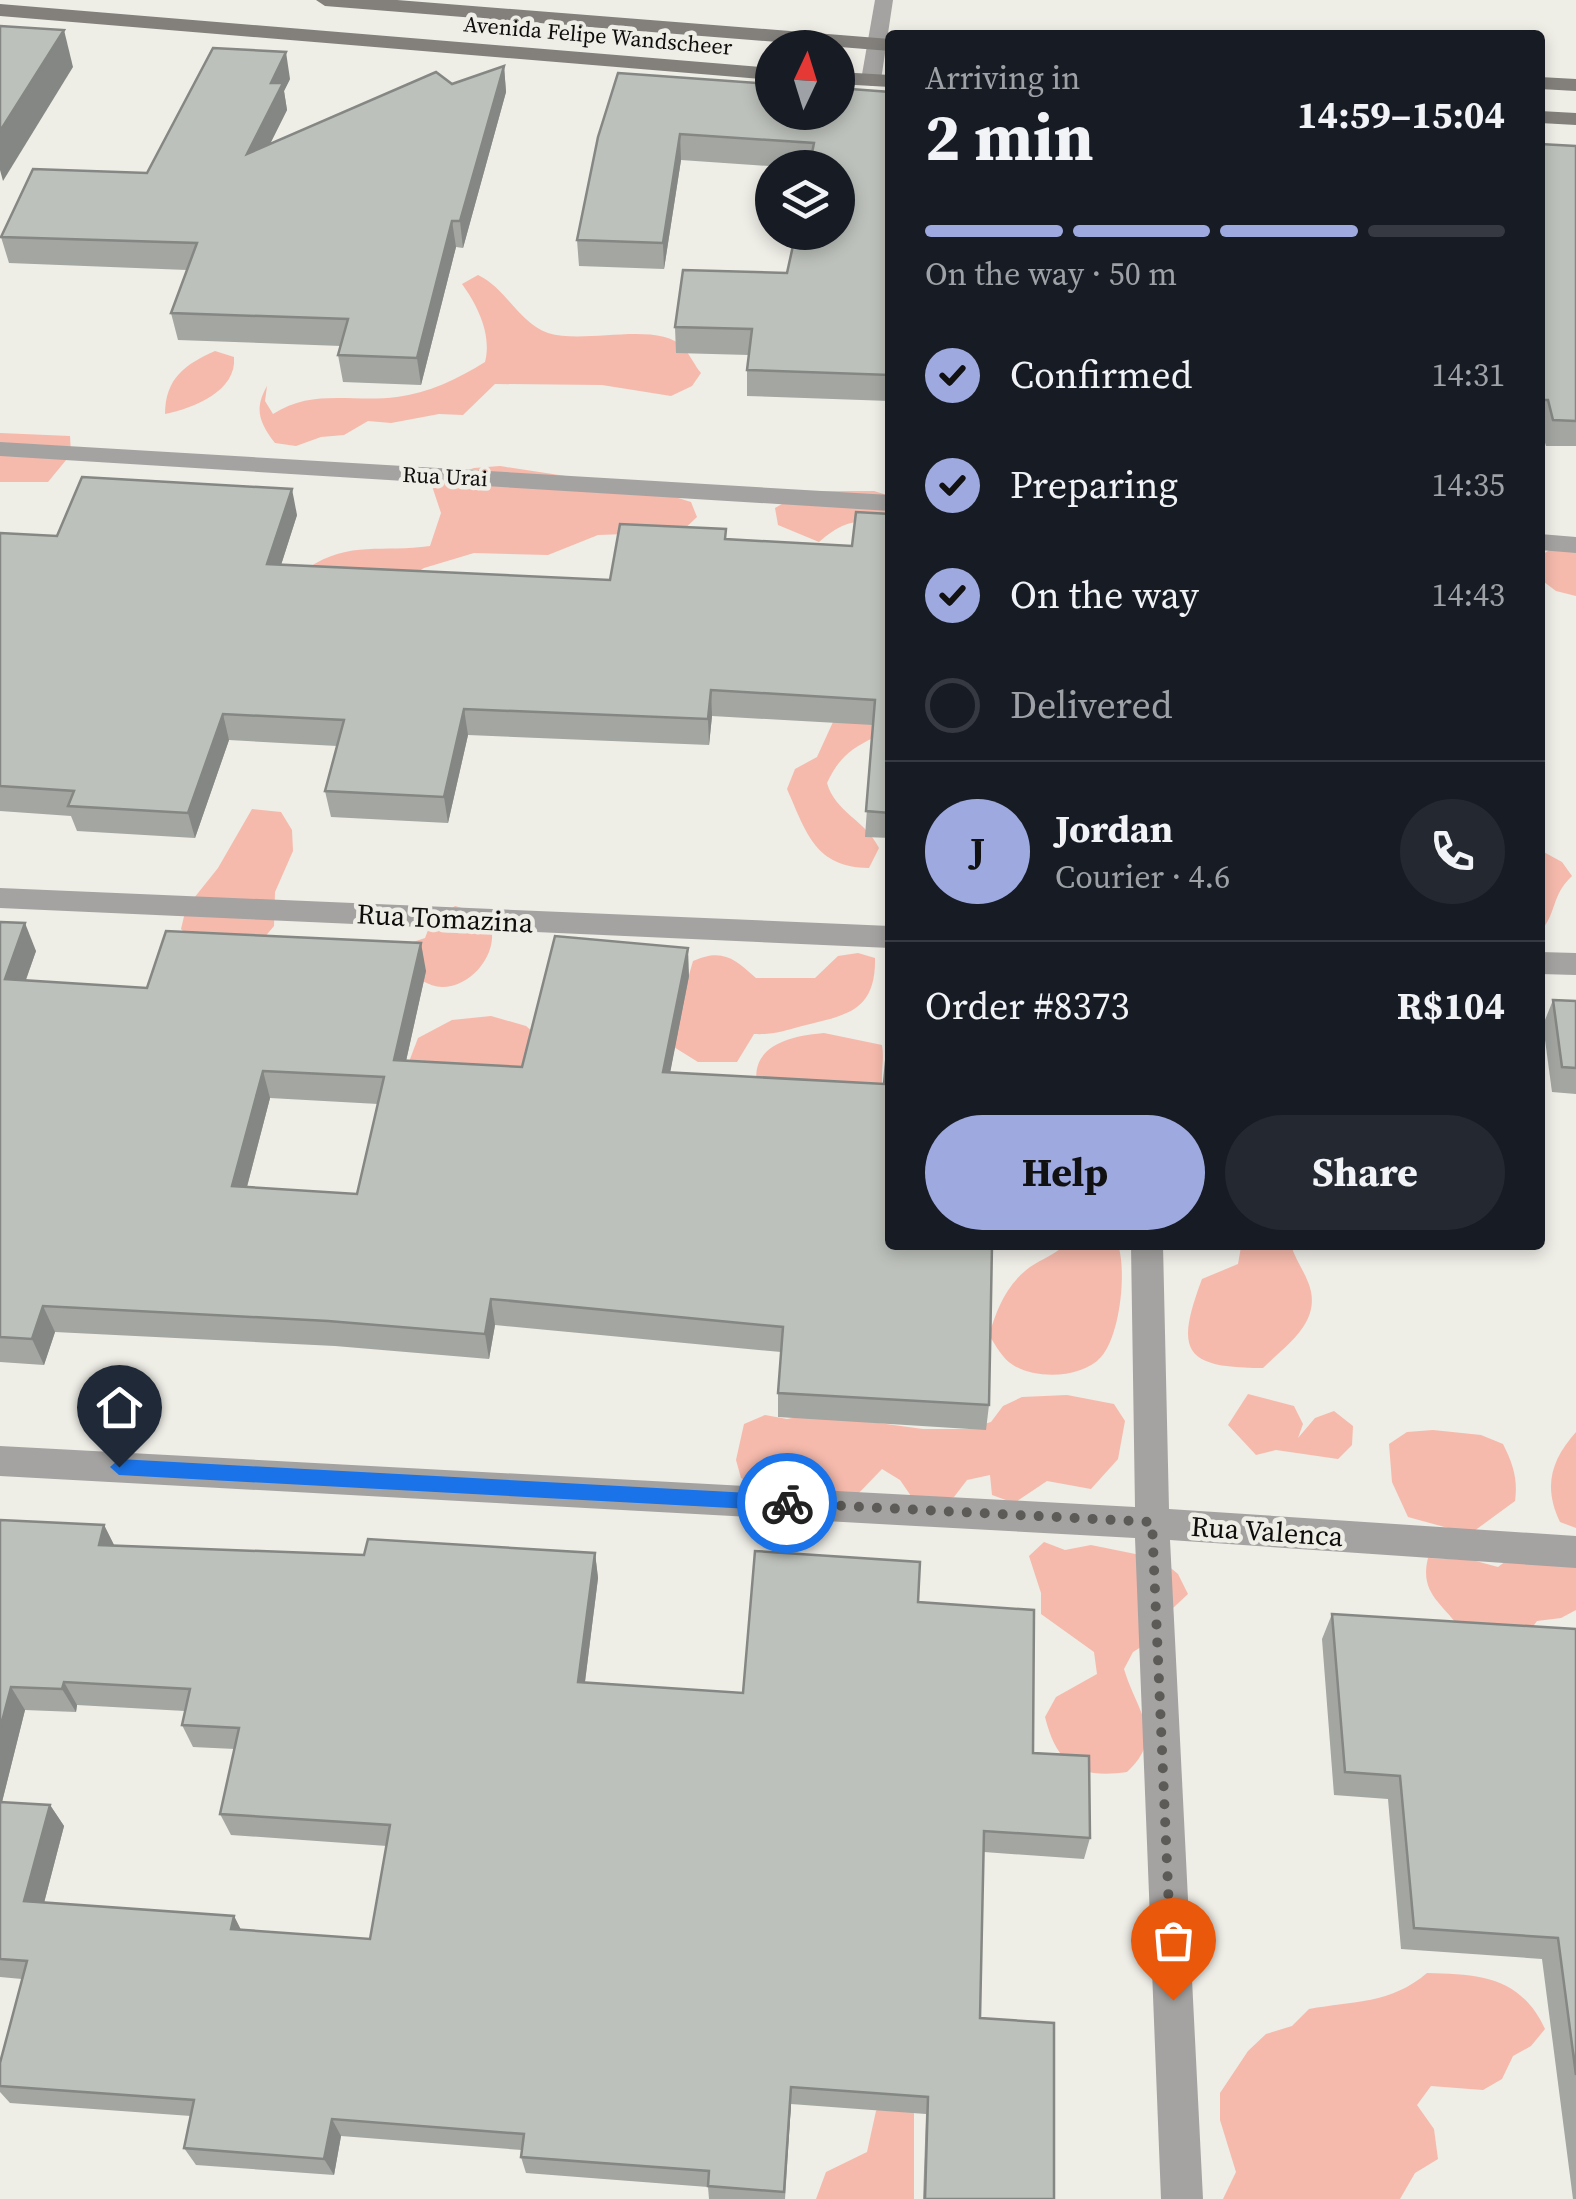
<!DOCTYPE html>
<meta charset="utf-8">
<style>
:root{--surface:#171b24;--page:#242831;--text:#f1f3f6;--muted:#9ea1a6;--line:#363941;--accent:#9eaadf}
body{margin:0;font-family:"Source Serif 4",serif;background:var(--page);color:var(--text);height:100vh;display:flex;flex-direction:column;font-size:38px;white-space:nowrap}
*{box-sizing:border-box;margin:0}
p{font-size:32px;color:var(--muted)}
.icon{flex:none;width:55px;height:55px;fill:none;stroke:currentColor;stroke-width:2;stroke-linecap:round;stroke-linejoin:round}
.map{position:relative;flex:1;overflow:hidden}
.details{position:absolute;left:885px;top:30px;width:660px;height:1220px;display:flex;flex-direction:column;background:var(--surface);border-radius:10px;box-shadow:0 5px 15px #0003}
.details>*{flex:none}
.needle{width:65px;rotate:4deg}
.fabs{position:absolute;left:755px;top:30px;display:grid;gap:20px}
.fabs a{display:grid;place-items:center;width:100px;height:100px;border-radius:50%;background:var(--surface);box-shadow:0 5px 15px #0003;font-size:50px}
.pin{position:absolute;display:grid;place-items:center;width:85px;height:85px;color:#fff;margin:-102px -42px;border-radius:50% 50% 50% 0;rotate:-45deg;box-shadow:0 0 10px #0007}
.pin .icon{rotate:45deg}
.courier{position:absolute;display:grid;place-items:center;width:100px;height:100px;margin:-50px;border:8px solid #1a73e8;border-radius:50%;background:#fff;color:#222;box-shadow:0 2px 12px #0007}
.overview em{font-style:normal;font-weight:700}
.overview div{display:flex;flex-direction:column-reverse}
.overview{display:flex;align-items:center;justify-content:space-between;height:170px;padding:0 40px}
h1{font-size:65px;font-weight:700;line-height:75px}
.bar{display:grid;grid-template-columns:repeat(4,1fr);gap:15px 10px;align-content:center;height:120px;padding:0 40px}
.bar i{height:12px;border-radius:8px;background:var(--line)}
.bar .current{background:var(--accent)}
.bar p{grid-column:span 4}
.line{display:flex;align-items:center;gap:25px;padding:0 40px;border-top:2px solid var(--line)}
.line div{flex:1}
.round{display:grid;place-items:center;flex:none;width:105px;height:105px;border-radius:52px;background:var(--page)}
ol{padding:0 40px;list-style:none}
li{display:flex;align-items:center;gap:30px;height:110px}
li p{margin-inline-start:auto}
li .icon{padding:10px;border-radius:50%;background:var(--accent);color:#111;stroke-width:4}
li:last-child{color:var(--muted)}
li i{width:55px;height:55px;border:5px solid var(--line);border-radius:50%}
.button{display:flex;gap:20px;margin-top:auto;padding:20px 40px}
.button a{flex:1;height:115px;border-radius:60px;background:var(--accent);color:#111;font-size:40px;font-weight:700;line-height:115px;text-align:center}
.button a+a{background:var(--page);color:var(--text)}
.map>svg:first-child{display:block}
.green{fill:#f5baac}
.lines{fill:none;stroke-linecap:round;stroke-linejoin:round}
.street{fill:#a5a3a1;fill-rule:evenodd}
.secondary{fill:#83807c;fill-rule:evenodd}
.wall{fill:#a3a6a1;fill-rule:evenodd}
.shaded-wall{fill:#848783}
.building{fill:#bdc1bb;stroke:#848783;stroke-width:2.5;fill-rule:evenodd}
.route{fill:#1a73e8}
.done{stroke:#5c5b58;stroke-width:10;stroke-dasharray:0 18}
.labels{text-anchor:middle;stroke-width:9;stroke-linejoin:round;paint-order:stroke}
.far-street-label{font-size:22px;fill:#0e0d0b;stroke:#eeede6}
.street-label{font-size:28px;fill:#0e0d0b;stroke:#eeede6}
</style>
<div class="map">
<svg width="1576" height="2199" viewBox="0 0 1576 2199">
<rect width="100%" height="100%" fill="#eeede6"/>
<!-- green -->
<g class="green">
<path d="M478 275C506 288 519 323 548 333 586 345 658 320 684 348 690 355 695 366 701 373L692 386 671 396 602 385 495 384 463 415 439 414 391 423 368 421 344 435 321 437 296 446 275 443C259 422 254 409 267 386L265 401 273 414C313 388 353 403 397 397 428 393 458 379 485 362 492 335 478 306 462 284Z"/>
<path d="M215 351 234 357C237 391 194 408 165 414 165 379 185 364 215 351Z"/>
<path d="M0 433 70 436 71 454 48 482H0Z"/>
<path d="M500 466C564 477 629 482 691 502L697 517 681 532 598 535 548 555 474 553 424 568 404 580 308 568C350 540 383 553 430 546L441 513 431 483 474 468Z"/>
<path d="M818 491H874L890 496V524C860 517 841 522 819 542L778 525 775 508 794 497Z"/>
<path d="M1551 549 1576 551V596L1556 591 1540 579V556Z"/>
<path d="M888 691 873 738C850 749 838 759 827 783 835 812 865 820 879 848L869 868C815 867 807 834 787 789L795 769 817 757 833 722Z"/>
<path d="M252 809 281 812 292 830 293 851 275 892 274 926 258 945 199 947 181 929 186 908 218 868Z"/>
<path d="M1540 850 1562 862 1572 876C1551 896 1557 912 1541 931Z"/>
<path d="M455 906 472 911 478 925 492 933C494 958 470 987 442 987 429 987 415 977 406 968L407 944 425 938 430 925Z"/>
<path d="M858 953 875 958C876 1013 845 1015 802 1026 784 1031 773 1035 754 1034L737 1062H698L669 1044 693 961C722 948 734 958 756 978H815L838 956Z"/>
<path d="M491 1016 526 1026 539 1037 543 1081 407 1067 418 1038 452 1020Z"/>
<path d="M824 1033 882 1045C885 1063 879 1076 884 1093H759C745 1047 788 1036 824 1033Z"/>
<path d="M1065 1245H1118C1127 1271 1120 1336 1101 1357 1083 1378 1036 1380 1013 1365 1002 1358 996 1346 989 1335 997 1308 1007 1284 1030 1267 1042 1259 1054 1255 1065 1245Z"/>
<path d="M1224 1245H1291C1295 1259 1303 1269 1308 1282 1324 1321 1287 1344 1263 1368 1183 1368 1175 1351 1202 1279L1238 1264 1241 1247Z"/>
<path d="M1248 1394 1294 1406 1303 1424 1298 1438 1315 1418 1334 1411 1353 1426 1352 1445 1338 1459 1276 1450 1256 1455 1228 1425Z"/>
<path d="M1067 1395 1114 1404 1125 1421 1118 1459 1091 1489 1047 1481 1014 1503 992 1495 990 1475 967 1480 954 1497 932 1500 911 1496 900 1480 882 1469 853 1499 832 1496 800 1473C778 1486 765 1490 741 1478L736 1460 744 1424 765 1415 787 1419 812 1414 923 1429H967L991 1422 1003 1406 1022 1397Z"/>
<path d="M1433 1430 1481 1435 1503 1444C1513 1464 1518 1479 1515 1501L1470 1534 1408 1517 1392 1482 1389 1444 1407 1432Z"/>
<path d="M1576 1432V1528L1560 1522C1543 1487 1551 1460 1576 1432Z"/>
<path d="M1044 1542 1065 1550 1091 1545 1160 1559 1178 1574 1188 1594 1159 1621 1152 1640 1133 1652 1124 1669C1136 1710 1166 1737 1127 1772 1079 1779 1057 1765 1045 1717L1056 1697 1097 1674 1094 1652 1041 1614V1593L1029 1556Z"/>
<path d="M1519 1551 1576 1556V1610L1561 1618 1537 1621 1525 1637 1461 1630C1443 1603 1419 1594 1428 1558L1472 1560 1498 1567Z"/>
<path d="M1427 1973C1480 1974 1521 1977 1545 2029L1531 2046 1513 2056 1502 2079 1483 2090 1431 2086 1417 2105 1434 2129 1438 2159 1415 2173 1400 2199H1223L1236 2172 1220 2120V2093L1248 2051 1266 2034 1292 2026 1309 2009C1353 2001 1391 2004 1427 1973Z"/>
<path d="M887 2097 914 2101V2199H816L826 2172 867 2152 876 2111Z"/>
</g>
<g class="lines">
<!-- street -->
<g class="street">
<path d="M875 0H893L881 80 871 86 861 80Z"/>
<path d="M0 442 890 495V511L0 456Z"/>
<path d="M1540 534 1576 537V553L1540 550Z"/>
<path d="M0 888 890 926V948L0 908Z"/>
<path d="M1540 952 1576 953V975L1540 974Z"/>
<path d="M1131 1245H1163L1169 1509 1576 1536V1568L1170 1540 1203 2199H1161L1135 1538 0 1476V1446L1135 1507Z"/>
</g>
<!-- secondary -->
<g class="secondary">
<path d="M316 0H397L890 39V51L325 6Z"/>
<path d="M0 4 772 68V80L0 16Z"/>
<path d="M838 72 890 75V87L838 84Z"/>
<path d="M1540 77 1576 79V91L1540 89Z"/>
<path d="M1540 111 1576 113V125L1540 123Z"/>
</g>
</g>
<!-- wall -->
<g class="wall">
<path d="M504 66 506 92 463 248 456 247 421 385 343 382 338 355 341 346 178 340 171 313 187 270 9 263 1 237 147 173 290 79 284 91 287 110 270 144 452 84Z"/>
<path d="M890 92V401L747 396V370L749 355 676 353 675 327 787 273 838 168H798L681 160 664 269 579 266 577 240 598 137Z"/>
<path d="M1540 144 1576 146V446H1546L1540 426Z"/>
<path d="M890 514V838L865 837 873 725 712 716 709 745 468 735 448 823 331 817 325 791 337 746 229 740 195 838 77 831 71 816 0 811V533L57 536 297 515 281 565 610 580 726 529V540L852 546Z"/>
<path d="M0 922 36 951 26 980 147 988 426 971 406 1061 522 1067 689 976 670 1072 890 1245H1000L999 1250H992L989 1405 986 1430 778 1417V1393L781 1352 495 1325 489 1359 335 1346 55 1332 44 1365 0 1362ZM270 1098 378 1104 357 1194 247 1187Z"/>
<path d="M1553 1000 1576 1001V1094L1552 1092 1543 1025Z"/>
<path d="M0 1520 104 1525 114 1545 364 1555 595 1553 598 1578 585 1682 743 1693 918 1602 1033 1753 1090 1838 1084 1859 984 1852 980 2018 1054 2199H923L926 2114 791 2104 785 2199H709L708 2187 526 2173 521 2157 522 2150 341 2136 334 2175 196 2165 184 2148 191 2116 10 2103 0 2092V2063L22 1979 0 1977ZM77 1705 185 1711 182 1725 193 1747 235 1749 220 1814 231 1835 387 1846 370 1939 241 1930 234 1916 44 1903 64 1826 50 1805 2 1802 25 1710 76 1712Z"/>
<path d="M1332 1614 1576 1629V2199H1573L1542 1959 1401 1949 1388 1799 1334 1795 1322 1639Z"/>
</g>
<!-- shaded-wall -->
<g class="shaded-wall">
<path d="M64 30 73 67 3 181 0 170V131Z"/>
<path d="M286 52 290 79 284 91 287 110 252 180 247 154 271 83Z"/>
<path d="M504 66 506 92 463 248 460 221Z"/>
<path d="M680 134 681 160 664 269 663 243Z"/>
<path d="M452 221 456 247 421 385 417 358Z"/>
<path d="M292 489 297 515 273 590 267 564Z"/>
<path d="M711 690 712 716 709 745 708 719Z"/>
<path d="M464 709 468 735 448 823 444 797Z"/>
<path d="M223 714 229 740 195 838 188 813Z"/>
<path d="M25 923 36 951 16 1007 5 979Z"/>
<path d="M421 943 426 971 400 1088 394 1060Z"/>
<path d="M688 948 689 976 665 1099 663 1072Z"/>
<path d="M263 1071 270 1098 240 1213 232 1186Z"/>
<path d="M491 1299 495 1325 489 1359 485 1334Z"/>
<path d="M43 1306 55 1332 44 1365 32 1339Z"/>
<path d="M104 1525 116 1549 99 1545Z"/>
<path d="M595 1553 598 1578 582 1705 578 1682Z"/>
<path d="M64 1682 77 1705 76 1712 62 1689Z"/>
<path d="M11 1687 25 1710 0 1810V1729Z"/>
<path d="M50 1805 64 1826 39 1922 24 1901Z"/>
<path d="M234 1916 244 1936 231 1929Z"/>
<path d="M791 2087V2104L784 2199Z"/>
<path d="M332 2119 341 2136 334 2175 324 2159Z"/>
</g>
<!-- building -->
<g class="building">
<path d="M0 26 64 30 0 131Z"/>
<path d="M213 48 286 52 271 83H283L247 154 436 72 452 84 504 66 460 221H452L417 358 338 355 348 319 171 313 197 243 1 237 33 169 147 173Z"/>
<path d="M618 73 772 84V112H838V88L890 92V375L747 370 752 329 675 327 683 270 787 273 796 232H838V168H809L814 143 680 134 663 243 577 240 598 137Z"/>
<path d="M1540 144 1576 146V421L1553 420 1548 400H1541L1540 396Z"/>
<path d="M82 477 292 489 267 564 610 580 620 524 726 529 725 539 852 546 856 512 890 514V813L866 811 875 700 711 690 708 719 464 709 444 797 325 791 344 720 223 714 188 813 68 806 74 791 0 786V533L57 536Z"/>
<path d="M0 922 25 923 5 979 147 988 166 931 421 943 394 1060 522 1067 555 936 688 948 663 1072 884 1084 890 1019V1245H992L989 1405 778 1393 783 1327 491 1299 485 1334 328 1321 43 1306 32 1339 0 1337ZM263 1071 384 1077 357 1194 232 1186Z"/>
<path d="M1553 1000 1576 1001V1068L1562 1067Z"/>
<path d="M0 1520 104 1525 99 1545 364 1555 368 1539 595 1553 578 1682 743 1693 755 1551 920 1562 918 1602 1034 1610 1033 1753 1089 1756 1090 1838 984 1831 980 2018 1054 2023V2199H925L928 2097 791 2087 784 2192 708 2186 709 2171 521 2157 524 2134 332 2119 324 2159 184 2148 194 2100 0 2086V2063L27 1961 0 1959V1802L50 1805 24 1901 234 1916 231 1929 370 1939 390 1825 220 1814 239 1728 182 1725 190 1689 64 1682 62 1689 11 1687 0 1729Z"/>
<path d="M1332 1614 1576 1629V2075L1558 1938 1414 1928 1400 1776 1345 1772Z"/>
</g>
<!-- route -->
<path class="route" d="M119 1459 787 1495 796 1503 787 1511 119 1475 110 1467Z"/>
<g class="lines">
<!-- done -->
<path class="done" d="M787 1503 1152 1522 1173 2000"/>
</g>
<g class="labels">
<!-- far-street labels -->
<g class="far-street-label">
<text transform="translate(598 35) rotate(5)" y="8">Avenida Felipe Wandscheer</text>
<text transform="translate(445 476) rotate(3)" y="8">Rua Urai</text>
</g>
<!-- street labels -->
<g class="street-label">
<text transform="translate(445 918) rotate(3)" y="10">Rua Tomazina</text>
<text transform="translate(1267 1531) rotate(4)" y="10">Rua Valenca</text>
</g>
</g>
</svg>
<div class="fabs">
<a><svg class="needle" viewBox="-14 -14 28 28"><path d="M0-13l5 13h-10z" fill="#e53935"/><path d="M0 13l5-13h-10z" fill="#9ea1a6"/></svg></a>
<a><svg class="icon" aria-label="layers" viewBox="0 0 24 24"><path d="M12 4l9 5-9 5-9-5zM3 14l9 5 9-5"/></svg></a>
</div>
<div class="pin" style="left:1173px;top:2000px;background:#ea580c"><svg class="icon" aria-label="bag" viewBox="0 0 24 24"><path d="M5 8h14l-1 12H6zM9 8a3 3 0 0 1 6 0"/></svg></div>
<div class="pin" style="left:119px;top:1467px;background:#1f2937"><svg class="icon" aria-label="home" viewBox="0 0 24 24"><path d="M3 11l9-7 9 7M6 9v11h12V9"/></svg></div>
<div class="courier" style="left:787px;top:1503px"><svg class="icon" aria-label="bike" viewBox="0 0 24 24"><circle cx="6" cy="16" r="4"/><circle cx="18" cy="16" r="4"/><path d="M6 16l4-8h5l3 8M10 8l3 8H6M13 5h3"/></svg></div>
<section class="details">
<div class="overview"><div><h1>2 min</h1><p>Arriving in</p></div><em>14:59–15:04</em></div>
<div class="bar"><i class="current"></i><i class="current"></i><i class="current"></i><i></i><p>On the way · 50 m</p></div>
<ol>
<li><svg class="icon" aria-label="check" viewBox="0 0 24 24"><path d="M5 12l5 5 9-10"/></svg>Confirmed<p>14:31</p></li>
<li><svg class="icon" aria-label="check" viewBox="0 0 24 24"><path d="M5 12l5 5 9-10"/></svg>Preparing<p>14:35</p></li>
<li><svg class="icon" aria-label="check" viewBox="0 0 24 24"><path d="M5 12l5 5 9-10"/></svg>On the way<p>14:43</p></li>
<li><i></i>Delivered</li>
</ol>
<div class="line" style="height:180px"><b class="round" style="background:var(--accent);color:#111">J</b><div><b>Jordan</b><p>Courier · 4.6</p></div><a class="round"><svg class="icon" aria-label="phone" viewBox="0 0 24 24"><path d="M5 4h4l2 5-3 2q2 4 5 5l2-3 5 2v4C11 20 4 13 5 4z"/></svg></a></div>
<div class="line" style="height:130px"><div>Order #8373</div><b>R$104</b></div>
<div class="button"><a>Help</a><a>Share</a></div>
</section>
</div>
